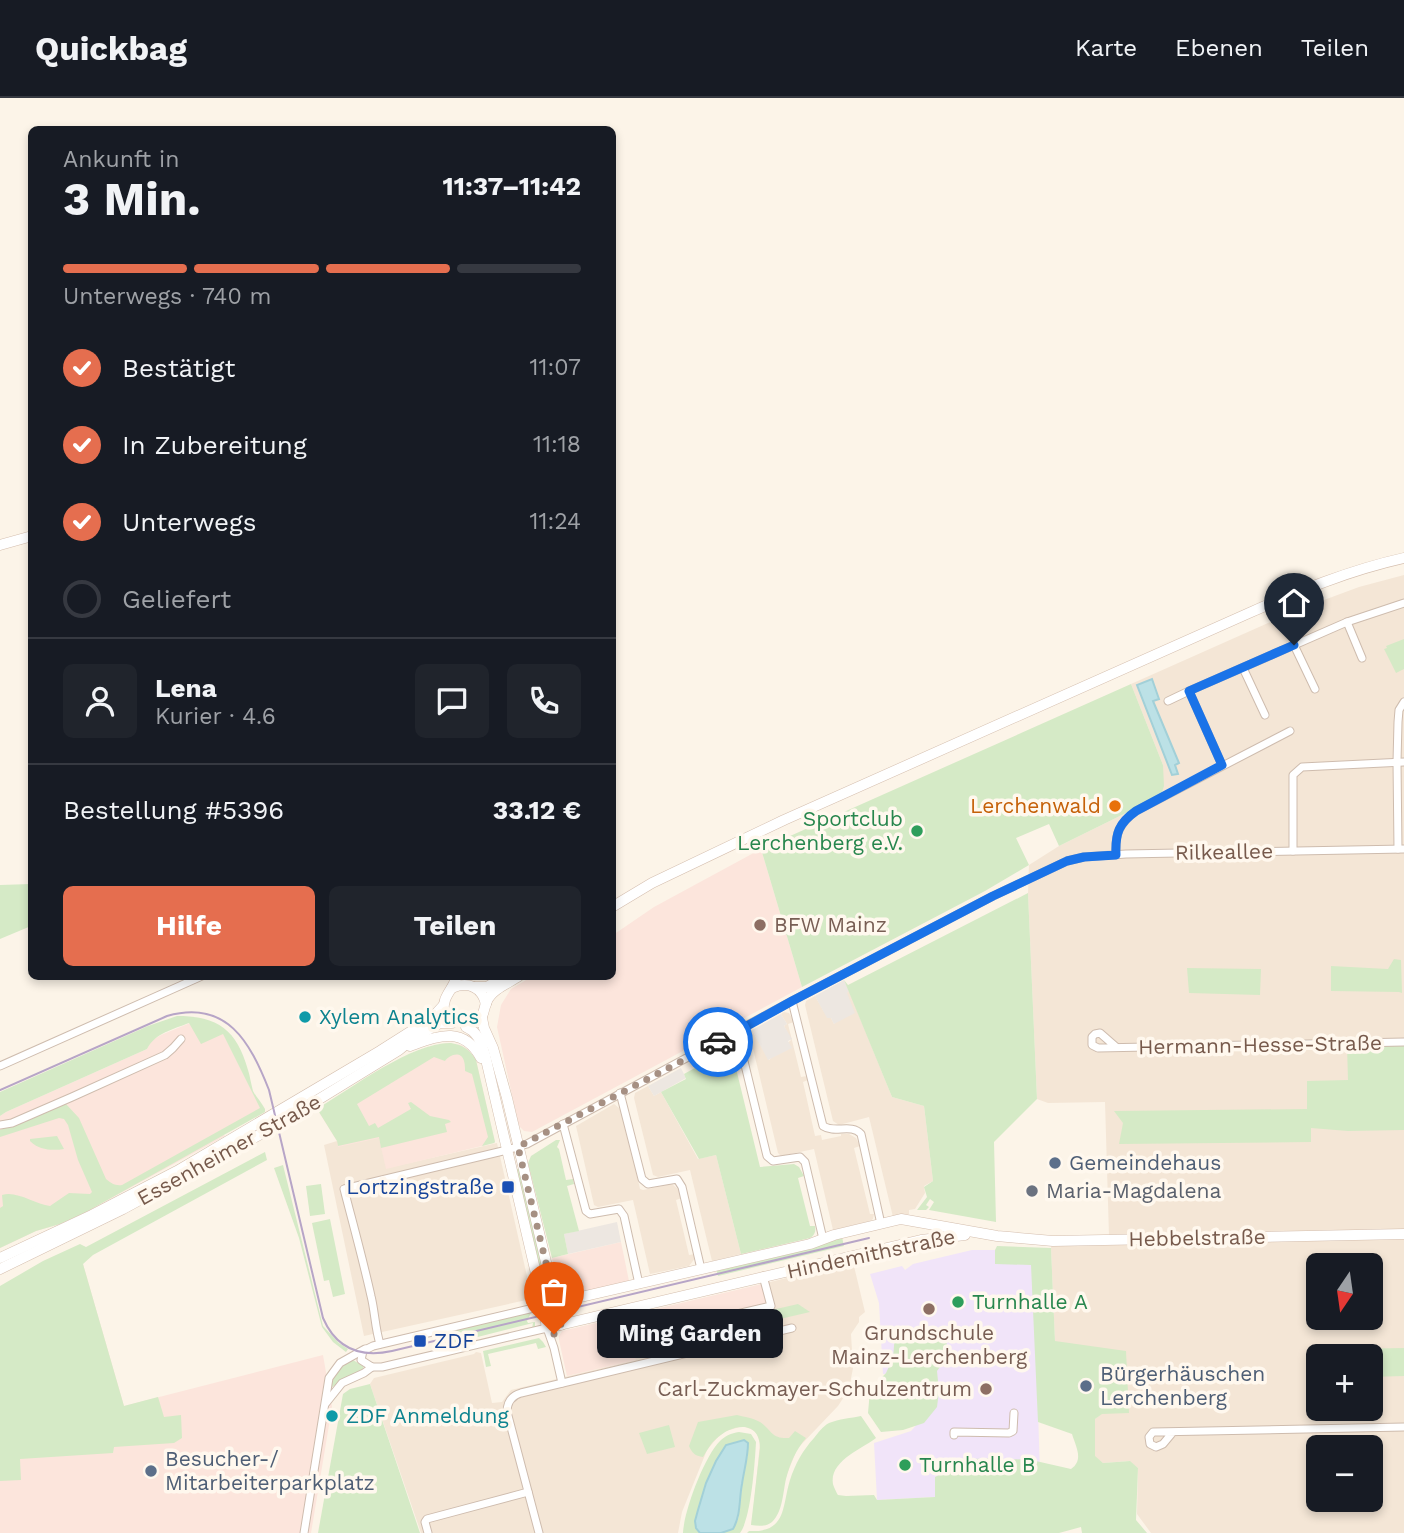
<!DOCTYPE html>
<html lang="de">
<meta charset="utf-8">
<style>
:root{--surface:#171b24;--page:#20242c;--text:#f1f3f6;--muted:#9ea1a6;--line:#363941;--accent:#e56e4f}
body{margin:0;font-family:"Work Sans",sans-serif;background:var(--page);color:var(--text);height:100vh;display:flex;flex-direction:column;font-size:26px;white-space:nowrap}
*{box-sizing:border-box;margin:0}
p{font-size:23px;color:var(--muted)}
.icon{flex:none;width:38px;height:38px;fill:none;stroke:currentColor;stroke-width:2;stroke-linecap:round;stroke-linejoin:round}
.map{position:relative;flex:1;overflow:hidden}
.side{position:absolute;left:28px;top:28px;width:588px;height:854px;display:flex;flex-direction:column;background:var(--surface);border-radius:10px;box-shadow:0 4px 10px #0003}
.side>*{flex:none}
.needle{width:46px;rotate:193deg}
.controls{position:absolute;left:1306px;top:1155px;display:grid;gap:14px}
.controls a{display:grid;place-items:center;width:77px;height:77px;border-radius:10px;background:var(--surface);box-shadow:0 4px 10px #0003;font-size:35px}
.pin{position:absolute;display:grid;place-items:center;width:60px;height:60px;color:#fff;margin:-72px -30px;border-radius:50% 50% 50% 0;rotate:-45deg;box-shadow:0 0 7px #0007}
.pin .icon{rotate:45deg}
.courier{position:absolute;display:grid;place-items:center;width:70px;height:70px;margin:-35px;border:5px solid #1a73e8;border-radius:50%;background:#fff;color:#222;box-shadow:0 2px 9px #0007}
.bubble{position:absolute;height:49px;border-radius:10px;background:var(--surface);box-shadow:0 4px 10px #0003;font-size:23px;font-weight:700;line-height:49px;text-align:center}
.headline em{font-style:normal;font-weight:700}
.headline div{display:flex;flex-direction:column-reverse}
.headline{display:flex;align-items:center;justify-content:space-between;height:119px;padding:0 35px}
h1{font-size:46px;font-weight:700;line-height:52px}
.bar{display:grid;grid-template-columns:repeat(4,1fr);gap:10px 7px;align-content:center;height:84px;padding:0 35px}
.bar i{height:9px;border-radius:5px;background:var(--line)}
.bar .on{background:var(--accent)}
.bar p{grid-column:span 4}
.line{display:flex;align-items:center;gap:18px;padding:0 35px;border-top:2px solid var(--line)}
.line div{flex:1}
.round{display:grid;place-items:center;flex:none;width:74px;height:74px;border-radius:10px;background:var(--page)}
ol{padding:0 35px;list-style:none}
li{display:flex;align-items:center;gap:21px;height:77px}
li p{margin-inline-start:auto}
li .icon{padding:7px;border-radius:50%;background:var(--accent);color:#fff;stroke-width:4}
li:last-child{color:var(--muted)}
li i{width:38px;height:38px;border:4px solid var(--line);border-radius:50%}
.cta{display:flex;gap:14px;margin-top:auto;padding:14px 35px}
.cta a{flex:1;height:80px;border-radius:10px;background:var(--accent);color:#fff;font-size:28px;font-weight:700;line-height:80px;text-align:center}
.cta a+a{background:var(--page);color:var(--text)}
header{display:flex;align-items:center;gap:42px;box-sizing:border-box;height:98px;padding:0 35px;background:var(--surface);border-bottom:2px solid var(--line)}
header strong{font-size:33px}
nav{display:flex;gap:38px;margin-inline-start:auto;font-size:24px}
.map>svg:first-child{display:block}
.residential{fill:#f4e6d6;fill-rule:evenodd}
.commercial{fill:#fce5dc}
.industrial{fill:#ede7e1}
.education{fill:#f1e4f9}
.green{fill:#d5eac6}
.water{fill:#bce1e6;stroke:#a2d0d8;stroke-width:2}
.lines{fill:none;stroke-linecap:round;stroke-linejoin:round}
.street-casing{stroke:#cebcae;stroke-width:9}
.secondary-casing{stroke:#d4beae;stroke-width:11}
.street{stroke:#fff;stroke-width:7}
.secondary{stroke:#fff;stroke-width:10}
.tram{stroke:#b7a5c7;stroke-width:2}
.done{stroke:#a69083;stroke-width:7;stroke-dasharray:0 12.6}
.route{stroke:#1a73e8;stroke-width:9}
.food-dot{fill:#e8710a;stroke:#fff8ee;stroke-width:2.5}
.leisure-dot{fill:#2e9e5b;stroke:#fff8ee;stroke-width:2.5}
.education-dot{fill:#8d6e63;stroke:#fff8ee;stroke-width:2.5}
.culture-dot{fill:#0f9aa8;stroke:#fff8ee;stroke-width:2.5}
.service-dot{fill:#5c6f8a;stroke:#fff8ee;stroke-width:2.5}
.transit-dot{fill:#1a4fb4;stroke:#fff8ee;stroke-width:2.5}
.worship-dot{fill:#6b7280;stroke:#fff8ee;stroke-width:2.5}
.labels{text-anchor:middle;stroke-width:7;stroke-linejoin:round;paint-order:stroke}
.food-label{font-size:21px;fill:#c56008;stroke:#fff8ee;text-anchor:end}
.leisure-label{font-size:21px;fill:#27864d;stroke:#fff8ee;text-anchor:start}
.street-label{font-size:21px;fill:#775a4c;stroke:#fff8ee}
.education-label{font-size:21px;fill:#785e54;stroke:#fff8ee;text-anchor:start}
.culture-label{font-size:21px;fill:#0d838f;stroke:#fff8ee;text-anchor:start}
.service-label{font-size:21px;fill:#4e5e75;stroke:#fff8ee;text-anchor:start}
.transit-label{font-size:21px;fill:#164399;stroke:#fff8ee;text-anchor:end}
.worship-label{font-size:21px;fill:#5b616d;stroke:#fff8ee;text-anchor:start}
</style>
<header>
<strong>Quickbag</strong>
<nav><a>Karte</a><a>Ebenen</a><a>Teilen</a></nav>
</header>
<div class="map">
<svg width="1404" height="1435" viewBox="0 0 1404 1435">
<rect width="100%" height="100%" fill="#fcf4e8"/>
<!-- residential -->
<g class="residential">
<path d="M1404 477V1435H1151L1137 1416 1138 1370 1129 1363 1103 1365 1095 1359V1321L1101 1316 1055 1243 1051 1150 1052 1140 1109 1138 1105 1004 1048 1005 1037 1001 1028 795 1029 767 1059 748 1126 715 1134 710 1163 667 1131 586 1297 512 1359 489ZM1318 1167H1370V1220H1318ZM1318 1258H1370V1311H1318ZM1318 1349H1370V1402H1318Z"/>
<path d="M849 893 892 999 924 1008 933 1083 924 1088 925 1095 915 1111 909 1112V1116L901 1118 893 1119 869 1019 839 1027 833 1023 805 907 806 903 815 898 827 919 831 920 834 926 852 909 846 894Z"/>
<path d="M784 914 789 915 794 924 788 926 801 979 807 978 808 982 803 984 815 1038 821 1037 822 1042 841 1038V1036H849L856 1040 860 1048 854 1050 870 1116H874L873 1121 870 1123 833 1132 814 1051 781 1058 778 1055 749 934 752 932 769 962 791 942 784 928 787 926 781 916Z"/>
<path d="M648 988 654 998 661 994 698 1061 716 1057 741 1156 712 1163 690 1072 658 1079 653 1077 634 1000 635 995Z"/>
<path d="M614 1006 619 1010 624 1020 640 1091 643 1092 672 1086 679 1092 682 1100 676 1102 689 1157 695 1156 696 1159 689 1168 650 1176 633 1102 598 1109 594 1107 576 1028Z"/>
<path d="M379 1039 387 1070 497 1045 531 1196V1201L364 1238 324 1047 337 1043Z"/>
<path d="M853 1164 865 1214 859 1219V1224L851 1236 853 1270 849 1291 838 1308 797 1351 786 1379 751 1427 753 1415 760 1345 757 1336 753 1332 743 1328 726 1333 717 1340 707 1352 682 1414 678 1435H421L370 1286 374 1280 474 1256 476 1254 481 1255 492 1305 502 1304 511 1292 635 1262 634 1255 734 1231 735 1234 767 1227 766 1224 770 1223 762 1186Z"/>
</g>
<!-- commercial -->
<g class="commercial">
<path d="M761 751 802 889 532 1034 524 1033 520 1029 518 1024 497 929 501 907 511 891 531 879 612 878 613 837 654 809Z"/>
<path d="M190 925 223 935 261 1011 220 1033 225 1038 86 1114 60 1126 36 1133 0 1150V1018L6 1014 147 951 151 943 161 937Z"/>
<path d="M446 945 461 947 467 951 476 962 495 1044 494 1045 386 1071 379 1040 338 1049 337 1043 319 1014 372 984Z"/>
<path d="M621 1144 629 1183 574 1196 564 1195 561 1192 552 1160Z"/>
<path d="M83 1166 124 1308 323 1257 332 1309 311 1435H0V1216Z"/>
<path d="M762 1186 771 1223 767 1224V1227L735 1234 734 1231 634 1255 636 1262 567 1278 559 1242V1238L562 1233Z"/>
</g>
<!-- industrial -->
<g class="industrial">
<path d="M844 882 849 893 847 895 855 915 834 926 831 920H827L815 898Z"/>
<path d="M781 916 787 926 784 928 792 941 788 943 792 950 768 962 752 932Z"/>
<path d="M681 970 686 980 654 998 648 988Z"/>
<path d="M617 1124 621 1144 568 1156 564 1136Z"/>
</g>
<!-- education -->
<path class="education" d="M972 1152H995L1006 1162 1036 1161V1249L1040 1376 935 1399 877 1402 874 1345 911 1333 936 1305 934 1273 883 1276 879 1205 870 1176 902 1168 905 1172 913 1166Z"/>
<!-- green -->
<g class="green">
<path d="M1404 541V571L1396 575 1384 551 1387 550 1386 548Z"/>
<path d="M1131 586 1163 667 1164 688 1162 694 1126 715 1059 748 1049 726 1016 740 1029 767 985 793 802 889 761 751Z"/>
<path d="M31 786V828L0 841V787Z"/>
<path d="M1028 795 1037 1001 994 1044 996 1124 929 1112 934 1104 930 1101 926 1107 929 1109 926 1112H917L927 1099 924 1089 933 1083 924 1008 892 999 844 882 848 887Z"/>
<path d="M1394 861 1401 862 1402 895 1399 894 1331 893V868L1388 871Z"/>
<path d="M1187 870 1261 871 1260 897 1189 895Z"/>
<path d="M177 918C218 918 237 932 248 972 250 978 251 986 253 993 256 999 262 1005 265 1011V1014L86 1114 60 1126 36 1133 0 1150V1110L3 1108 2 1097C16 1092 35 1106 50 1108L69 1095 90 1096 92 1094 78 1062 68 1027 64 1021 59 1020 0 1039V1032L66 1006 79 1020 106 1081C111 1085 115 1088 122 1087L260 1010 223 936 201 946 189 925C174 931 155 935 147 951L6 1014 0 1018V994L148 928Z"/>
<path d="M730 944 735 947 739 955 733 958 760 1069 794 1066 799 1069 804 1078 798 1080 810 1128H815C816 1133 815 1137 810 1140L741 1156 716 1057 699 1061 661 994 686 981 684 976 722 955 720 950Z"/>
<path d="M451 945C463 947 470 952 476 962L495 1044 494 1045 482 1048 488 1039 472 976 465 973C465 970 465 966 464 963 461 952 449 957 445 963L434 959 357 1006 369 1028 375 1025 378 1030 411 1011 408 1005 411 1004 430 1018 449 1022 451 1024 445 1026 447 1034 381 1050 379 1039 338 1048 337 1043 319 1014 320 1009C353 989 413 944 451 945Z"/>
<path d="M1404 947V1032L1348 1033 1311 1030V1044L1119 1046 1123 1025 1114 1013 1307 1011V983L1348 982 1347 948Z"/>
<path d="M57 1038 64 1051C52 1053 39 1052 30 1043V1041Z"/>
<path d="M556 1042H560L557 1049 559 1051 566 1082 573 1081 574 1086 567 1088 579 1133 564 1136 568 1156 552 1160 528 1065 531 1058Z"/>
<path d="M265 1054 267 1062 93 1157 83 1166 124 1308 158 1299 164 1319 181 1317 182 1340 174 1345 114 1349 113 1355 20 1361 21 1382 0 1383V1188L43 1163 80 1146 86 1149Z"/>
<path d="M283 1067 323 1228 339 1245 348 1251 346 1254 333 1244 322 1229 299 1140 274 1070Z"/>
<path d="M520 1070 548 1193 543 1194 514 1072Z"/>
<path d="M321 1086 325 1116 310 1118 306 1088Z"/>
<path d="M330 1121 345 1196 333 1199 329 1182 324 1183 312 1125Z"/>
<path d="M842 1139 844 1148 718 1178 716 1171Z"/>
<path d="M997 1148 1051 1150 1055 1243 1126 1253 1129 1315 1102 1316 1095 1321V1358L1103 1365 1130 1363 1138 1370 1136 1422 1147 1435H1082L1081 1429 1059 1435H747L749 1433C787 1435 782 1408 790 1382 795 1366 803 1352 814 1340 818 1335 823 1328 829 1325 839 1321 851 1320 861 1318L876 1340C862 1351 829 1363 833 1386 833 1387 837 1396 838 1397L846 1398 874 1397 877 1402 935 1399V1379L943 1375 946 1362 998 1360V1362L1027 1361 1071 1371C1084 1362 1076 1349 1072 1336L1038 1324 1031 1167 995 1166V1152Z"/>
<path d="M798 1206 810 1214 767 1224V1227L745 1232 742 1219Z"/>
<path d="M525 1213 526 1216 531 1215 527 1223 528 1225 535 1224V1230L532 1231 533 1225 454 1245 451 1250 449 1241H446L447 1232Z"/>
<path d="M895 1236 946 1238C948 1253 946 1261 937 1273L939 1293 937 1309 924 1325 903 1332 881 1334 868 1315 870 1292 886 1275 893 1260Z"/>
<path d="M539 1240 543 1244 546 1249 538 1251 536 1245 488 1256 491 1268 486 1269 483 1253Z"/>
<path d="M1404 1250V1278L1370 1279V1258H1343L1342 1251Z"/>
<path d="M353 1262 363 1268 364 1272 346 1279 331 1290C332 1277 341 1268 353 1262Z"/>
<path d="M370 1286 420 1435H318L343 1296 350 1291Z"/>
<path d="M737 1317C745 1319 753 1320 760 1324 772 1332 771 1341 789 1340L795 1333 806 1340C796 1352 790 1365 786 1381 783 1393 783 1414 772 1424 766 1429 758 1428 751 1427L760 1350C760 1321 731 1326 716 1341 710 1346 707 1353 703 1359 695 1358 692 1355 689 1348L698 1324Z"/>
<path d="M669 1327 675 1349 647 1356 639 1335Z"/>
<path d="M739 1334 751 1336 756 1344C755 1364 751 1421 740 1435H721L733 1431 738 1422 742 1386 748 1355 744 1342 726 1347 716 1363 706 1385 695 1423 696 1430 700 1435H683C684 1413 704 1359 720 1343 725 1338 731 1335 739 1334Z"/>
</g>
<!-- water -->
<g class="water">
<path d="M1152 581 1159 601 1153 603 1179 665 1175 667 1178 676 1172 677 1137 587Z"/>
<path d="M744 1342 748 1345C748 1359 744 1372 742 1386 739 1401 741 1417 733 1431L721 1435H700L696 1430 695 1423 698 1412 706 1385 716 1363 726 1347Z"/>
</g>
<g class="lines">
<!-- street casing -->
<g class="street-casing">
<g id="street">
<path d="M1347 524 1362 560"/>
<path d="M1294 547 1315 591"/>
<path d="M1243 570 1265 617"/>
<path d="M1168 603 1189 593"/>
<path d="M1222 667 1189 593 1347 524 1404 505"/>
<path d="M1398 751 1397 664 1398 624 1399 612 1404 604"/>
<path d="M1293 753V677L1302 669 1404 664"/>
<path d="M1116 756C1115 735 1119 726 1136 713L1290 633"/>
<path d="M792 903 823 1028C835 1036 851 1025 861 1036L881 1126"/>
<path d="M733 935 739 943 744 963 767 1058 773 1063 800 1059 805 1064 823 1141"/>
<path d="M1116 949 1100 935 1095 936 1092 939V947L1098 950 1404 944"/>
<path d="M0 968 202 878"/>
<path d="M620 995 642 1081 648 1086 677 1081 682 1089 701 1171"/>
<path d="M563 1026 586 1113 590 1116 619 1111 624 1118 639 1186"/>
<path d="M0 1027 12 1025 72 999 165 957 173 950 181 941"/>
<path d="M542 1208 373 1248 363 1253 361 1262 372 1269H382L547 1230 554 1250 562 1285"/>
<path d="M610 1215 617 1244 771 1208 763 1178"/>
<path d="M380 1246C375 1230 375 1214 371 1198 363 1162 353 1126 344 1091L507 1052 527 1046 792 903 993 798 1067 763 1084 759 1126 756 1404 751"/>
<path d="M326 1305 342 1285 364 1275 372 1269"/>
<path d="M1173 1334 1163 1346 1156 1349 1150 1346 1149 1339 1153 1334 1404 1329"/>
<path d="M954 1337V1334L1009 1335 1013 1333 1014 1315"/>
<path d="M304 1435 329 1280 340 1265 365 1251"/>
<path d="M428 1435 425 1424 427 1421 528 1394"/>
<path d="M539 1435 507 1314C507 1305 511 1298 521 1295L792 1230"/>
</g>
</g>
<!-- secondary casing -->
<g class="secondary-casing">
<g id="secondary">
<path d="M0 447 32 438"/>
<path d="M612 809 652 785 784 722 1249 515C1299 493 1350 472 1404 460"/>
<path d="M474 889H487L505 878"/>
<path d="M452 890C468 883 482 889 486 906"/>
<path d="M444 913C442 898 453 892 457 878"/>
<path d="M482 920 484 930 493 950 507 1000 561 1227"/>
<path d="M478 924C485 917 483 911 487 903 492 891 509 885 519 878"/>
<path d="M466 929C479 935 481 945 485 957L541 1197 547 1230 921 1142 965 1137"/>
<path d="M410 948C438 938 463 927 481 960"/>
<path d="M0 1160 92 1117 177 1073 380 953 432 920 443 908"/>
<path d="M0 1171 123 1111 272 1030 399 952 411 942 436 927 440 925H452"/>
<path d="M542 1208 810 1146 834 1137 901 1121 997 1138 1053 1143 1404 1136"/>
</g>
</g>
<!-- street -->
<use href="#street" class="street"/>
<!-- secondary -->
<use href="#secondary" class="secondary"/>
<!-- tram -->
<path class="tram" d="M0 992 167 918C227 901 250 944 269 992L323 1220C336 1250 360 1260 392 1253L869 1140"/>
</g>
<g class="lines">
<!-- done -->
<path class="done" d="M554 1236 557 1230 561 1227 518 1049 718 944"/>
<!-- route -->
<path class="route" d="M718 944 792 903 993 798 1067 763 1084 759 1116 757C1115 735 1119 725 1136 713L1222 667 1189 593 1294 547"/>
</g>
<!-- markers -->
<circle class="food-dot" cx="1115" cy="708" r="7"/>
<g class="leisure-dot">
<circle cx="917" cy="733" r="7"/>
<circle cx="958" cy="1204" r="7"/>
<circle cx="905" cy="1367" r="7"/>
</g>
<g class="education-dot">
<circle cx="760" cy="827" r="7"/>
<circle cx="929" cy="1211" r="7"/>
<circle cx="986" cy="1291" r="7"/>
</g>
<g class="culture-dot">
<circle cx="305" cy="919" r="7"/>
<circle cx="332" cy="1318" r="7"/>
</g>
<g class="service-dot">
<circle cx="1055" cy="1065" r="7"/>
<circle cx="1086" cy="1288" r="7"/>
<circle cx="151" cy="1373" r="7"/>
</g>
<g class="transit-dot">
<rect x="501" y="1082" width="14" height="14" rx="3.5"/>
<rect x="413" y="1236" width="14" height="14" rx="3.5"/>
</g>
<circle class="worship-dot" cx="1032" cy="1093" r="7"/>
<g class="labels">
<!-- food labels -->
<g class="food-label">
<text x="1101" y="715">Lerchenwald</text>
</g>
<!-- leisure labels -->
<g class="leisure-label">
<text x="903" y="728" text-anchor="end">Sportclub<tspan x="903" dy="24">Lerchenberg e.V.</tspan></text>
<text x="972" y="1211">Turnhalle A</text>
<text x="919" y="1374">Turnhalle B</text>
</g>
<!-- street labels -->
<g class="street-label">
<text transform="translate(1224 754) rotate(-1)" y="7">Rilkeallee</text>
<text transform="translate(1260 947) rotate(-1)" y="7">Hermann-Hesse-Straße</text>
<text transform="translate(229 1052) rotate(-29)" y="7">Essenheimer Straße</text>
<text transform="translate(1197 1140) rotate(-1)" y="7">Hebbelstraße</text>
<text transform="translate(871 1156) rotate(-12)" y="7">Hindemithstraße</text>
</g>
<!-- education labels -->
<g class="education-label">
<text x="774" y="834">BFW Mainz</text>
<text x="929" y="1242" text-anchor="middle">Grundschule<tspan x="929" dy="24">Mainz-Lerchenberg</tspan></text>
<text x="972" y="1298" text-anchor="end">Carl-Zuckmayer-Schulzentrum</text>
</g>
<!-- culture labels -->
<g class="culture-label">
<text x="319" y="926">Xylem Analytics</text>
<text x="346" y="1325">ZDF Anmeldung</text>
</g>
<!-- service labels -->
<g class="service-label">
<text x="1069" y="1072">Gemeindehaus</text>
<text x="1100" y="1283">Bürgerhäuschen<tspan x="1100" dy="24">Lerchenberg</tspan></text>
<text x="165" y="1368">Besucher-/<tspan x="165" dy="24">Mitarbeiterparkplatz</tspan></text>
</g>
<!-- transit labels -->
<g class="transit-label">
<text x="494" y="1096">Lortzingstraße</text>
<text x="434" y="1250" text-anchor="start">ZDF</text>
</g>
<!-- worship labels -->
<g class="worship-label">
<text x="1046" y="1100">Maria-Magdalena</text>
</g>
</g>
</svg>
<div class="controls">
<a><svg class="needle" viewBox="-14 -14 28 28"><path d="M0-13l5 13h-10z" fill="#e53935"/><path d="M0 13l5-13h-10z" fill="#9ea1a6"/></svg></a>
<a>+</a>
<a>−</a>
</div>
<div class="pin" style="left:554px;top:1236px;background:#ea580c"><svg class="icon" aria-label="bag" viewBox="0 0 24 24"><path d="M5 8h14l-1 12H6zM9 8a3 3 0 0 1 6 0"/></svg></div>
<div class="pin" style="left:1294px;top:547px;background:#1f2937"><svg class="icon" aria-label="home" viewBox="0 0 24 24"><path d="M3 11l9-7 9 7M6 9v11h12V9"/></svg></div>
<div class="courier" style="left:718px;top:944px"><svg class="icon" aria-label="car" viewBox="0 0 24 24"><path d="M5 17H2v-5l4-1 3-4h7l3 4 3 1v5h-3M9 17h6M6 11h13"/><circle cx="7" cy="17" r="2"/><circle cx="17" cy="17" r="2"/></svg></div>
<div class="bubble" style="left:597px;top:1211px;width:186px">Ming Garden</div>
<section class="side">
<div class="headline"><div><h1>3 Min.</h1><p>Ankunft in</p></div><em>11:37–11:42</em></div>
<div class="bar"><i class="on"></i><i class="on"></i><i class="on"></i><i></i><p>Unterwegs · 740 m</p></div>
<ol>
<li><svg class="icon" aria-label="check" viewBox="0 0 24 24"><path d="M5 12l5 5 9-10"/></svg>Bestätigt<p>11:07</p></li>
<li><svg class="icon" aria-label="check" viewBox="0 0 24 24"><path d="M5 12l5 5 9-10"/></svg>In Zubereitung<p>11:18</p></li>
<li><svg class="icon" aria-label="check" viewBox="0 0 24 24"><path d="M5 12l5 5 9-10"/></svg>Unterwegs<p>11:24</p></li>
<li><i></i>Geliefert</li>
</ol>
<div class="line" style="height:126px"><a class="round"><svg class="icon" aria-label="person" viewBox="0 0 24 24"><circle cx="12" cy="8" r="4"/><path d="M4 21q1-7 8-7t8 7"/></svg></a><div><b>Lena</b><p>Kurier · 4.6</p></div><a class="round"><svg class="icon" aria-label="chat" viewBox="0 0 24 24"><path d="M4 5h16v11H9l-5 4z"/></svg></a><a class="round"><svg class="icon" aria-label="phone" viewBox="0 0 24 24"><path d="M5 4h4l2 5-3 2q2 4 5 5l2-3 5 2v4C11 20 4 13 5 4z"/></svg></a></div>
<div class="line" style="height:91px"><div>Bestellung #5396</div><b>33.12 €</b></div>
<div class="cta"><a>Hilfe</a><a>Teilen</a></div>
</section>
</div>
